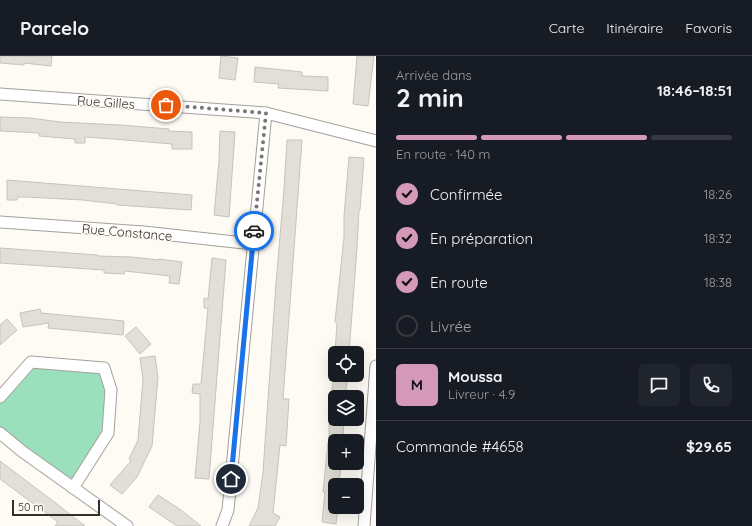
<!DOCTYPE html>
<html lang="fr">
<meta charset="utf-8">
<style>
:root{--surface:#171b24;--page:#20242c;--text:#f1f3f6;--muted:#9ea1a6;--line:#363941;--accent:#d499b9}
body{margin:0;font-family:Quicksand,sans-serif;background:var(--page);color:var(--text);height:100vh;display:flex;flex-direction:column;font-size:15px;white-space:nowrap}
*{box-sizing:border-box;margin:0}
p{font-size:13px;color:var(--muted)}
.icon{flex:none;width:22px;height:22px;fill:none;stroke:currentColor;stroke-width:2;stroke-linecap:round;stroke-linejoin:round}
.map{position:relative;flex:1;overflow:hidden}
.panel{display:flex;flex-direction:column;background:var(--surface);width:376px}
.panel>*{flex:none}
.buttons{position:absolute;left:328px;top:290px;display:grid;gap:8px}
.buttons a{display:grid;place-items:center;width:36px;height:36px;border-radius:6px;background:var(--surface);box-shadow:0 4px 16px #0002;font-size:20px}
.scale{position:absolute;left:12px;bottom:10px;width:88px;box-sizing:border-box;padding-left:4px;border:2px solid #31302e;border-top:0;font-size:11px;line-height:14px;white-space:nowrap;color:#31302e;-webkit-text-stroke:3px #fefbf5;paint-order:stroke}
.pin{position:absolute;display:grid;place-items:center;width:34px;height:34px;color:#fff;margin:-17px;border:2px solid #fff;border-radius:50%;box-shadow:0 1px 4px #0007}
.courier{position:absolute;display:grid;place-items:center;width:40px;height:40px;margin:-20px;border:3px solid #1a73e8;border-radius:50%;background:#fff;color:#222;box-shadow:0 1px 5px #0007}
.summary em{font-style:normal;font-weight:700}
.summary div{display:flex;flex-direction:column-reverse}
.summary{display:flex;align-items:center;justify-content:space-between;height:68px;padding:0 20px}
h1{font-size:26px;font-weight:700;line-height:30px}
.bar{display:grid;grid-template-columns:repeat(4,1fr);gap:6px 4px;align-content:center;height:48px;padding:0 20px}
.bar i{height:5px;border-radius:3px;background:var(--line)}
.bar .current{background:var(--accent)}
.bar p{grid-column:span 4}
.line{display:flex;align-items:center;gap:10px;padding:0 20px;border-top:1px solid var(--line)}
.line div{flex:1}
.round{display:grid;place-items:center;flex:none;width:42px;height:42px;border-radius:6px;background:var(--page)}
ol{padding:0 20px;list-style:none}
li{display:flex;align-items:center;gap:12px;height:44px}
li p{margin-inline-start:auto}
li .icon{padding:4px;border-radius:50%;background:var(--accent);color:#111;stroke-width:4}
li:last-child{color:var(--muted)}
li i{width:22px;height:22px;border:2px solid var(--line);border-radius:50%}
header{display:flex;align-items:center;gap:24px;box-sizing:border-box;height:56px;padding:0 20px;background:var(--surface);border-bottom:1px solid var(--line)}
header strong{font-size:19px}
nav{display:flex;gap:22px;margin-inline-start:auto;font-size:14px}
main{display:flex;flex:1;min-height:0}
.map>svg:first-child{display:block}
.green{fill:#9ae0bc}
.building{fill:#e2dfd9;stroke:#c6c3be}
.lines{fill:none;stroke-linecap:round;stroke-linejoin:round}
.minor-casing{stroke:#a3a09b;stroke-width:13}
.minor{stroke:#fff;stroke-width:11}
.done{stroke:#797774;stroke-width:4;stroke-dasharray:0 7.2}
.route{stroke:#1a73e8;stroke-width:5}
.labels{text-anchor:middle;stroke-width:3;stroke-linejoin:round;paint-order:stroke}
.street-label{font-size:13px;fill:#31302e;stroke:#fefbf5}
</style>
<header>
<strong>Parcelo</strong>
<nav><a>Carte</a><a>Itinéraire</a><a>Favoris</a></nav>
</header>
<main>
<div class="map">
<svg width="376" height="470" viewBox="0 0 376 470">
<rect width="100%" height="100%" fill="#fefbf5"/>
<!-- green -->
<path class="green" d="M31 306 104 312 111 334 108 377 73 432 0 377V341Z"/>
<!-- building -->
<g class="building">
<path d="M0 0H52L51 10 24 7V9L0 7Z"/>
<path d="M221 0 238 2 235 24 219 22Z"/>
<path d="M357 0H374L368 50 353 48Z"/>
<path d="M255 11 302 16V20L328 21V35L278 32 279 28 254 26Z"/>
<path d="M0 61 30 62 60 66 121 69 169 73V75L192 76V93H172V88L113 83 85 81V87H75V83L39 80V77L0 75Z"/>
<path d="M220 75 235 76 229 161 214 159 219 105Z"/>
<path d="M287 84H302L283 343H289L286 390 280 389 273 457 280 461 275 470H249L258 452 263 416 276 227 284 133Z"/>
<path d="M349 101 364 102 360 154H359L357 192 349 297H335L337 267 335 266 344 181V160Z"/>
<path d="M7 124 192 139 191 154 117 149V148L83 144 26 141H18L17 144H7Z"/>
<path d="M0 192 98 199V200L132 201 159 204V203L182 206 179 228 169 227 170 220 125 215 124 218 104 217V214L0 207Z"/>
<path d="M212 202 226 204 209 423 195 422 200 366V338L192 337 193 328H201L208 252H204V242L208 243Z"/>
<path d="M40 253 41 257 124 265 123 279 48 272 49 267 23 271 20 257Z"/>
<path d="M7 263 17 274 0 289V269Z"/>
<path d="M136 271 151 288 140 298 125 280Z"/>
<path d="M155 300 158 321 152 390 137 421 122 438 110 429 131 405 129 403 138 384 143 323 140 302Z"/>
<path d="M334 319H348L345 341H331Z"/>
<path d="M329 363H344L343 383 329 382Z"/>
<path d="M328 386H335V407H341L339 429H335V451H338L336 468 322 466 325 436H323Z"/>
<path d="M0 405 53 445 85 470H55L58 466 0 423Z"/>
<path d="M158 439 181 454 201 470H177L149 451Z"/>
</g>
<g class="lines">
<!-- minor casing -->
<g class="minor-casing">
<g id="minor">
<path d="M0 38 266 57 376 85"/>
<path d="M0 166 144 176 253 188"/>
<path d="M0 341 31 306 104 312 111 334 108 377 73 432"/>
<path d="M0 377 23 396 127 470"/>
<path d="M222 470 228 454 266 57"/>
<path d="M364 470 376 310"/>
</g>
</g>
<!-- minor -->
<use href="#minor" class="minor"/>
</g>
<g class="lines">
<!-- done -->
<path class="done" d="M166 49 266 57 254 175"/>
<!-- route -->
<path class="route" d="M231 423 254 175"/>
</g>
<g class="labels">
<!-- street labels -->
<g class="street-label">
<text transform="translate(106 46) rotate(4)" y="5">Rue Gilles</text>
<text transform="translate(127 176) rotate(5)" y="5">Rue Constance</text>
</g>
</g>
</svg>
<div class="buttons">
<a><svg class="icon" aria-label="locate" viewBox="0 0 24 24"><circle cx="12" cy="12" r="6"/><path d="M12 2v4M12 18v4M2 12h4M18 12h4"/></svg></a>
<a><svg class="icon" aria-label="layers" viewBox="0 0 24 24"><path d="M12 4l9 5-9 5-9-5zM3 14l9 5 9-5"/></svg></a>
<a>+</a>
<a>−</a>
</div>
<div class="scale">50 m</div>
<div class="pin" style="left:166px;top:49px;background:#ea580c"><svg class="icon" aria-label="bag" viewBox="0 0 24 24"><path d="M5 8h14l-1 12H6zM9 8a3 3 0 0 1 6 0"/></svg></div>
<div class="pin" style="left:231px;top:423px;background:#1f2937"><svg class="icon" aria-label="home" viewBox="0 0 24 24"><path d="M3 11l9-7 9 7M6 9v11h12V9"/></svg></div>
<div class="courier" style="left:254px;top:175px"><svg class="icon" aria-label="car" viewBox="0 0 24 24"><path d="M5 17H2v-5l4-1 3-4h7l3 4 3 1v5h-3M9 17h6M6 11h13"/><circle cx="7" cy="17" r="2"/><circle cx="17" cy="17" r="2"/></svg></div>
</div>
<section class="panel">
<div class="summary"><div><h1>2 min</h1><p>Arrivée dans</p></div><em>18:46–18:51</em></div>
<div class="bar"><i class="current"></i><i class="current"></i><i class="current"></i><i></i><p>En route · 140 m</p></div>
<ol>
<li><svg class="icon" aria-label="check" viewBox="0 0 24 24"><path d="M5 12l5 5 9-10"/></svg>Confirmée<p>18:26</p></li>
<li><svg class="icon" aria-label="check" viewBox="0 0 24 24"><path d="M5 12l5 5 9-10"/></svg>En préparation<p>18:32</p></li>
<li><svg class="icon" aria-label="check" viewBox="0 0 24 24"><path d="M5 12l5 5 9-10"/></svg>En route<p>18:38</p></li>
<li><i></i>Livrée</li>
</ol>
<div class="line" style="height:72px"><b class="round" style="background:var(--accent);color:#111">M</b><div><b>Moussa</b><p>Livreur · 4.9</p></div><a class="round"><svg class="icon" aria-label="chat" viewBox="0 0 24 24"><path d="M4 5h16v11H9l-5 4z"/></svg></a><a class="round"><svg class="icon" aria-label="phone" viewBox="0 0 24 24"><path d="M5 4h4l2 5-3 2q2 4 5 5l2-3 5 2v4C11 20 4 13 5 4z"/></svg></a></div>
<div class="line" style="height:52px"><div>Commande #4658</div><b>$29.65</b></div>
</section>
</main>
